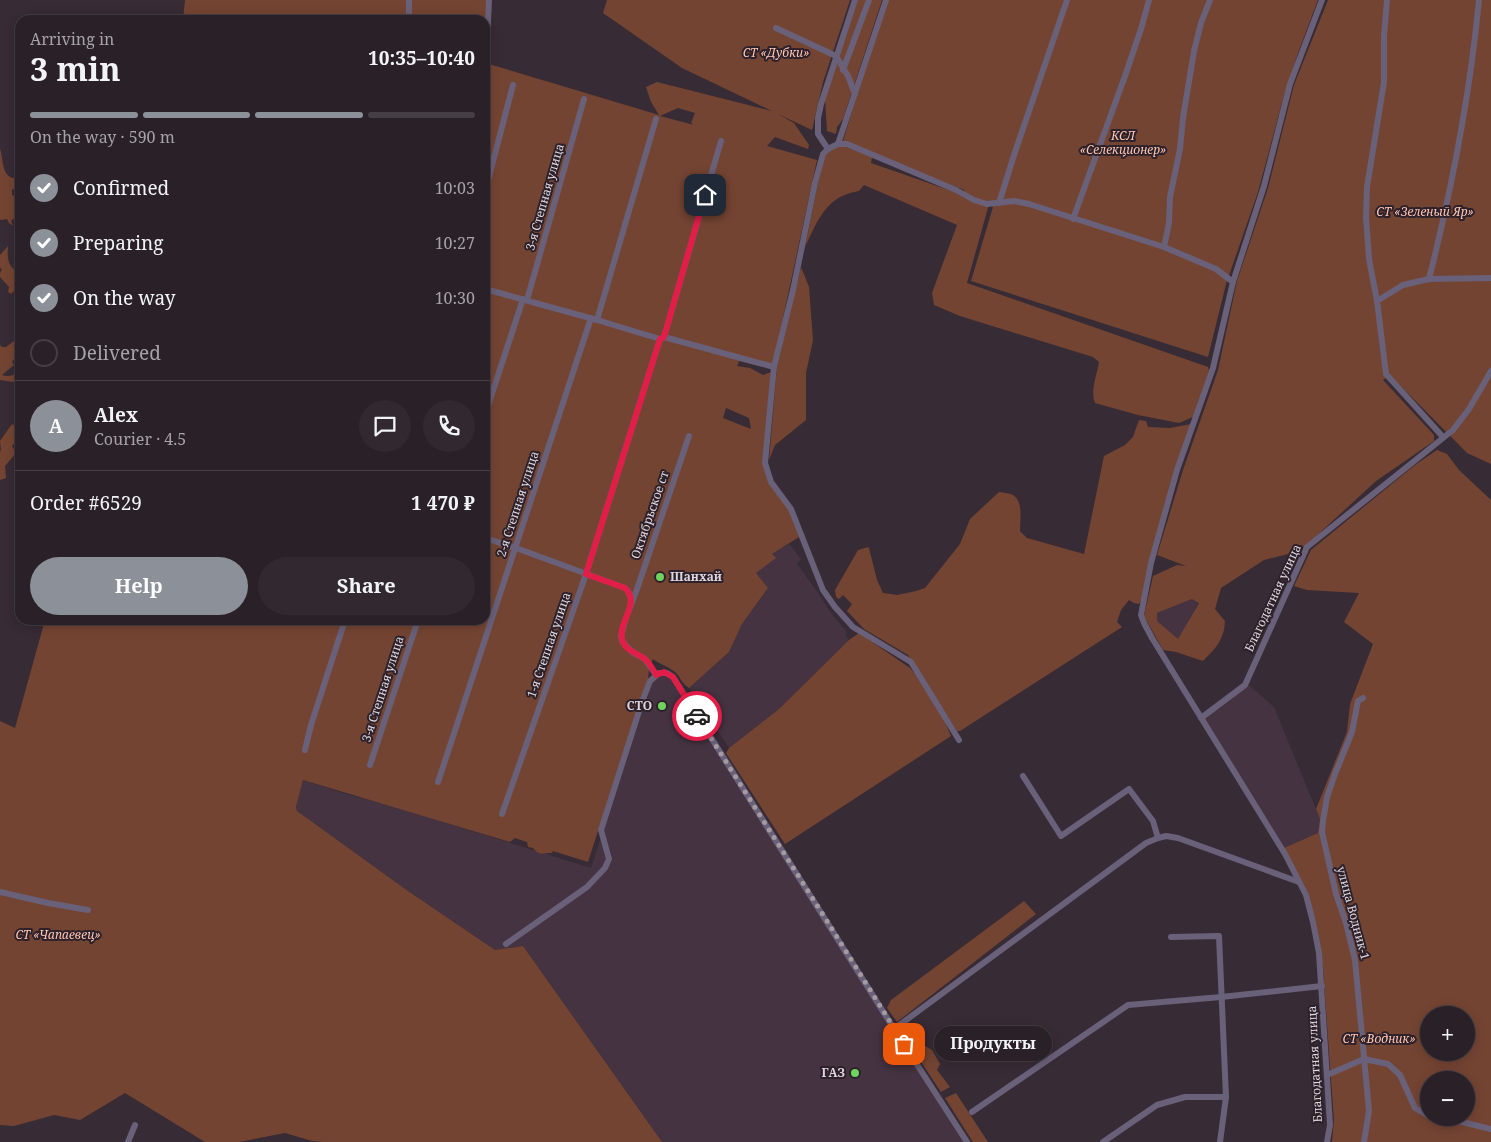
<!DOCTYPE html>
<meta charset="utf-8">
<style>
:root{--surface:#292028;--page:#312830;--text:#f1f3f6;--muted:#a5a3a8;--line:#453e45;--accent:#8c9099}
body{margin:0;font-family:"Noto Serif",serif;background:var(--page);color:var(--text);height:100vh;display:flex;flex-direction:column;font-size:19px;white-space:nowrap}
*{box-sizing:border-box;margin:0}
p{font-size:16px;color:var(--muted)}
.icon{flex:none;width:28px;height:28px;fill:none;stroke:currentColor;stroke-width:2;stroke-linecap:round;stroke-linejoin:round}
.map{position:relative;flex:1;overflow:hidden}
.side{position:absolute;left:15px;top:15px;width:475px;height:610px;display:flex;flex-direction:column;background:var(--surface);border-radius:15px;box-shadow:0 2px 12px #0003,0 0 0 1px var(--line)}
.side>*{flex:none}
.fabs{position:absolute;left:1420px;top:1006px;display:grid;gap:10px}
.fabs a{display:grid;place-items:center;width:55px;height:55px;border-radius:50%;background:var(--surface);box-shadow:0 2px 12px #0003,0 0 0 1px var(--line);font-size:25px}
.pin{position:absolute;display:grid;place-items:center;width:42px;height:42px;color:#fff;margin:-21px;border-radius:10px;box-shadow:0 2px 8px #0006}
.courier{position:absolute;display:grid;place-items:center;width:50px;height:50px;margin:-25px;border:4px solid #e11d48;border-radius:50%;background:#fff;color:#222;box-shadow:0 1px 6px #0007}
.bubble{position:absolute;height:35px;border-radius:18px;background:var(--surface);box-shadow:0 2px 12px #0003,0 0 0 1px var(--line);font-size:16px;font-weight:700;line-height:35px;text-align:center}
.headline em{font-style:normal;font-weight:700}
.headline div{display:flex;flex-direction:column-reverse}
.headline{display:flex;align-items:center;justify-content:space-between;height:85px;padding:0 15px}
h1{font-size:32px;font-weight:700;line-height:38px}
.bar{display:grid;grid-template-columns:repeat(4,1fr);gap:8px 5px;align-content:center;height:60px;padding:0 15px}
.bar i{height:6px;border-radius:4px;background:var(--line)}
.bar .active{background:var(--accent)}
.bar p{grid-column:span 4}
.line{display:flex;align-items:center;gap:12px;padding:0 15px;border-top:1px solid var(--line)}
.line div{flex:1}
.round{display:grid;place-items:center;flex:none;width:52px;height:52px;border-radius:26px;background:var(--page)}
ol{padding:0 15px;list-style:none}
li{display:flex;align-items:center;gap:15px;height:55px}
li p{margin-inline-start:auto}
li .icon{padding:5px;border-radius:50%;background:var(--accent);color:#fff;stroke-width:4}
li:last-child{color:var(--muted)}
li i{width:28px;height:28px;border:2px solid var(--line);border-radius:50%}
.primary-button{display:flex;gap:10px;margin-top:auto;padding:10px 15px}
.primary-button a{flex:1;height:58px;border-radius:30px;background:var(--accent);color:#fff;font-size:20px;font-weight:700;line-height:58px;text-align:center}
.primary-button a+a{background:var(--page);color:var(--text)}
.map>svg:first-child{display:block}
.built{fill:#453341}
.green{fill:#744432;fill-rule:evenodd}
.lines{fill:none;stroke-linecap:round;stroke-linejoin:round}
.minor{stroke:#696079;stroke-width:6}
.done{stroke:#a49ba2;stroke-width:5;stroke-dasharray:0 9}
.route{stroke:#e11d48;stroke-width:6}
.poi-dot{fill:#6fd35f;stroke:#2d212b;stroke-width:2}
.labels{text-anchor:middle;stroke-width:4;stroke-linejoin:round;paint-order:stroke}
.park-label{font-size:12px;font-style:italic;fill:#ffc6b1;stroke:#2d212b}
.street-label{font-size:12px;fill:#dfd7dd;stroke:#2d212b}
.poi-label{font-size:12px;font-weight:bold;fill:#dfd7dd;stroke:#2d212b;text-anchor:end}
</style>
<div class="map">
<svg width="1491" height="1142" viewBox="0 0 1491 1142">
<rect width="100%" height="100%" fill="#372b35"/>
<!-- built -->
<g class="built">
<path d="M789 544 801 559 797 564 819 594 828 609 846 631V636L849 640 779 709 729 748 689 688 729 652 742 624 768 588 756 573 775 558 772 554Z"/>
<path d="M1192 599 1199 602 1178 640 1157 621V613Z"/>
<path d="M663 674 671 678 965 1142H662L523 946 495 950 408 891 297 811 296 807 303 780 346 794 392 806 591 868 652 682Z"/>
<path d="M1249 685 1274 707 1320 819 1318 833 1284 848 1205 719Z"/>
</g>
<!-- green -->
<g class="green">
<path d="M185 0H489V64L659 115 651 102 646 87 657 82 772 111 682 68 603 13 607 0H850L823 82 812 130 778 114 794 123 809 145 808 149 775 137 767 146 817 160 772 369 739 361 737 366 750 368 763 375 771 372 764 464 789 510 799 537 772 554 776 558 756 573 768 588 742 624 729 652 689 688C680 682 681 677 675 672 668 666 659 664 653 659L649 669 648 680 640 701 588 862 553 851 552 853C543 853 539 856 533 848L528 847 527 842 515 838 510 842 303 780 296 807 297 811 408 891 495 950 523 946 662 1142H324L312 1141 285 1133 239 1142H205L125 1093 80 1120 54 1115 14 1126 0 1125V721L15 728 45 620H485V20H183ZM678 108 695 113 691 123 694 125 660 116ZM726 408 749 418 751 429 723 418Z"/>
<path d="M858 0H882L843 119 837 127 836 134 827 131 825 99Z"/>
<path d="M886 0H1318L1298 53 1283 99 1258 192 1226 284 1208 357 971 281 993 207 989 204 967 283 1208 367 1209 371 1193 417 1179 423 1138 415 1095 403C1090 390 1097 375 1099 362L1093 357 960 316 934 305 932 293 957 225 864 185 859 191C826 196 818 220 805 247L818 183 825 155 830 151 838 147H847L872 157 871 163 963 195 964 190 843 141Z"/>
<path d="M1328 0H1491V464L1467 453 1390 375 1383 380 1434 435V441L1376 481 1300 551 1264 560 1221 588 1215 609 1225 621C1224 640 1216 648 1203 661L1176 652 1163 650 1144 616 1153 576 1177 565 1186 566 1157 555 1183 470 1218 370 1237 281 1268 188 1294 85ZM1192 599 1199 603 1178 639 1157 621V613Z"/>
<path d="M0 149C4 159 0 181 20 178V191L12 189V195L20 199V219L14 218 11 221 13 226 9 223 7 219 0 220Z"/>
<path d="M8 246C7 261 8 266 20 274V295L19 286 11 294 8 292 9 287 0 277V273L2 269 0 268V255Z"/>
<path d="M801 267 809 287 813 340 806 373V420L775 445 769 460 777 367Z"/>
<path d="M14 341 20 342V350L12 362 14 365 2 375C7 377 14 376 18 372L16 379 13 382 0 380V345L2 347H6Z"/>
<path d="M1139 420 1146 421 1148 427 1170 428 1191 424 1143 597 1139 604 1134 603 1129 600 1121 610 1117 622 1122 627 960 731H957L908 655 864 629 847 611 852 604 843 595 839 599 836 597 835 590 858 550 868 547 869 548 877 580 883 593 897 595 916 591 925 588 960 544 970 519 999 492C1003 493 1008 493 1011 494 1024 499 1020 520 1020 531L1027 538 1084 554 1104 456 1125 445 1133 437Z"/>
<path d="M12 424 20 429 19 438 12 446 16 453 5 466 6 478 0 480V452L1 450 0 441Z"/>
<path d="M1437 450 1447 454 1459 470 1491 500V1142H1332L1334 1120 1330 1066 1323 968 1316 922 1307 892 1284 848 1318 833 1320 819 1316 809 1347 732 1350 704 1373 644 1344 622 1359 593 1307 590 1294 586 1311 550 1415 465ZM1429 1015H1466V1052H1429ZM1429 1080H1466V1118H1429Z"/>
<path d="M859 633 910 668 915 674 942 716 951 736 785 844 726 753 729 748 779 709 849 640Z"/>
<path d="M1024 901 1036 914 897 1022 887 1008 891 1000Z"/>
<path d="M925 1046 932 1050 940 1064 937 1070 950 1087 941 1092 915 1053Z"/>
<path d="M956 1093 988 1142H973L945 1098Z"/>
</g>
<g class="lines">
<!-- minor -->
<g class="minor">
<path d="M409 0V20"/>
<path d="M1387 0 1384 36V82L1367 187 1366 217 1369 259 1377 301 1386 374 1443 437"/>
<path d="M776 28 836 56 848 76 855 94"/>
<path d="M843 70 869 0"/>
<path d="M485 84 489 0"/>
<path d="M838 144 886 0"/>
<path d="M828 149 818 134V118L821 104 855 0"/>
<path d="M485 192 513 85"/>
<path d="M999 203 1015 152 1067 0"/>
<path d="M1073 219 1125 76 1141 29 1149 0"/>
<path d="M1164 247 1169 223 1170 197 1180 149 1183 118 1194 51 1201 23 1210 0"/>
<path d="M1429 279C1452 188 1470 94 1479 0"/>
<path d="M1233 282 1264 186 1290 84 1322 0"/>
<path d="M485 289 597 320 660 339 664 337 774 367"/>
<path d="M527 300 584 99"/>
<path d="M1377 301 1403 285 1429 279 1491 278"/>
<path d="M597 320 656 119"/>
<path d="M664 337 721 141"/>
<path d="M485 415 523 299"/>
<path d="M485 538 516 548 625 588 628 591 632 600"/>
<path d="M656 675 645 659 632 652 622 641 621 636 626 618 637 589 689 436"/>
<path d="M1363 698 1358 701 1352 732 1335 774 1327 797 1323 821 1322 832 1336 894 1346 923 1355 960 1369 1111 1364 1142"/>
<path d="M1201 718 1245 685 1307 547 1453 430 1469 409 1491 371"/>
<path d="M959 740 911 662 853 627 835 607 823 590 791 509 771 482 765 463 774 367 793 290 815 183 823 154 828 149 838 144H847L956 190 974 200 987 204 1014 201 1029 204 1164 247 1216 269 1233 282 1213 368 1177 470 1151 563 1141 615 1144 623 1152 638 1285 854 1306 895 1313 922 1319 953 1330 1125 1327 1142"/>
<path d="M305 750 311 725 345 620"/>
<path d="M370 765 418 620"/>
<path d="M1023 776 1061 836 1129 789 1153 821 1158 838"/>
<path d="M438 782 591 318"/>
<path d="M502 814 586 574 660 339"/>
<path d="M0 892 48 903 88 910"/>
<path d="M1171 937 1219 936 1226 1097 1220 1142"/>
<path d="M506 944 587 887 605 868 609 859 601 830 642 702 650 681 659 673H667L673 677 894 1029 967 1142"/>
<path d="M894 1029 1146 843 1158 838 1166 836 1178 838 1299 882"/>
<path d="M1327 1075 1364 1059 1388 1064 1400 1075 1415 1108 1429 1116"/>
<path d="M972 1112 1128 1005 1221 997 1322 986"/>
<path d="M1439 1118 1450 1119 1491 1129"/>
<path d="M128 1142 135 1125"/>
<path d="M1103 1142 1157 1105 1185 1097H1226"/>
</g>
</g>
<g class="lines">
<!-- done -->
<path class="done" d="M697 716 827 921 904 1044"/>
<!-- route -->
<path class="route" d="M697 716 673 677 664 672 656 675C653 669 649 663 645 659 637 653 624 650 622 639 618 622 641 603 625 588L586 574 660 339 664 337 705 195"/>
</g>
<!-- markers -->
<g class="poi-dot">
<circle cx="660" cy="577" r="5"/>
<circle cx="662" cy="706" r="5"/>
<circle cx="855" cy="1073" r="5"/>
</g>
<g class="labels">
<!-- park labels -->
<g class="park-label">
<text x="776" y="57">СТ «Дубки»</text>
<text x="1123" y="140">КСЛ<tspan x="1123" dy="14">«Селекционер»</tspan></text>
<text x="1425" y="216">СТ «Зеленый Яр»</text>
<text x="58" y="939">СТ «Чапаевец»</text>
<text x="1379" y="1043">СТ «Водник»</text>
</g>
<!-- street labels -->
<g class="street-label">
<text transform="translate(545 197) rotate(-74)" y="4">3-я Степная улица</text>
<text transform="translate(518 504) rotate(-72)" y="4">2-я Степная улица</text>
<text transform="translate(650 515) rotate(-71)" y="4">Октябрьское ст</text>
<text transform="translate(1273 598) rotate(-65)" y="4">Благодатная улица</text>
<text transform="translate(549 645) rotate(-71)" y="4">1-я Степная улица</text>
<text transform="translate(383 689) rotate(-72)" y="4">3-я Степная улица</text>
<text transform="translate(1353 913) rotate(75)" y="4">улица Водник-1</text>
<text transform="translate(1315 1064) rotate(-93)" y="4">Благодатная улица</text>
</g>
<!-- poi labels -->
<g class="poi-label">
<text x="670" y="581" text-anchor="start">Шанхай</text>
<text x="652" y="710">СТО</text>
<text x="845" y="1077">ГАЗ</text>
</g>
</g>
</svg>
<div class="fabs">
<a>+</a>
<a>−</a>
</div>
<div class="pin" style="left:904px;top:1044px;background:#ea580c"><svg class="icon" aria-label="bag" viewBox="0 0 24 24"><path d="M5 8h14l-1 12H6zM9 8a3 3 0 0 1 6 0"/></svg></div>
<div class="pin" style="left:705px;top:195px;background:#1f2937"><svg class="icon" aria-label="home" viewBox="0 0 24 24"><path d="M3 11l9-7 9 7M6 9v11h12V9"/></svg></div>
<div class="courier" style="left:697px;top:716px"><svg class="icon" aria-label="car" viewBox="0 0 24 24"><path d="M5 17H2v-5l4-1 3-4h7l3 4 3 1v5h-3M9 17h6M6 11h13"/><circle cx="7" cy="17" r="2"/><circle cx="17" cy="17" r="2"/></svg></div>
<div class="bubble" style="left:934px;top:1026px;width:118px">Продукты</div>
<section class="side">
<div class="headline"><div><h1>3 min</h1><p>Arriving in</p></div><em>10:35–10:40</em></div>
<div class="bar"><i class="active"></i><i class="active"></i><i class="active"></i><i></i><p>On the way · 590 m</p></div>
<ol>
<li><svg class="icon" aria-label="check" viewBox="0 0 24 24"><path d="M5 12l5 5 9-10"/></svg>Confirmed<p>10:03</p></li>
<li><svg class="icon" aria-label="check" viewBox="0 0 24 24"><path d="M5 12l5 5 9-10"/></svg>Preparing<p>10:27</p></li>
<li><svg class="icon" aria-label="check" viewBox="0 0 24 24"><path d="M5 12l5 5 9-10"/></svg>On the way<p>10:30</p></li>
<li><i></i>Delivered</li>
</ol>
<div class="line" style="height:90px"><b class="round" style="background:var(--accent);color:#fff">A</b><div><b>Alex</b><p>Courier · 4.5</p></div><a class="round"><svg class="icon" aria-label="chat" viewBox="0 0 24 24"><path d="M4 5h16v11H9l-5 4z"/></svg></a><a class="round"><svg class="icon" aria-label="phone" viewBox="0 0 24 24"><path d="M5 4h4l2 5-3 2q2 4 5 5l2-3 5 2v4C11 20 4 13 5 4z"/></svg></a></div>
<div class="line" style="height:65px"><div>Order #6529</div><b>1 470 ₽</b></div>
<div class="primary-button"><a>Help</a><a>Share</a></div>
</section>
</div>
